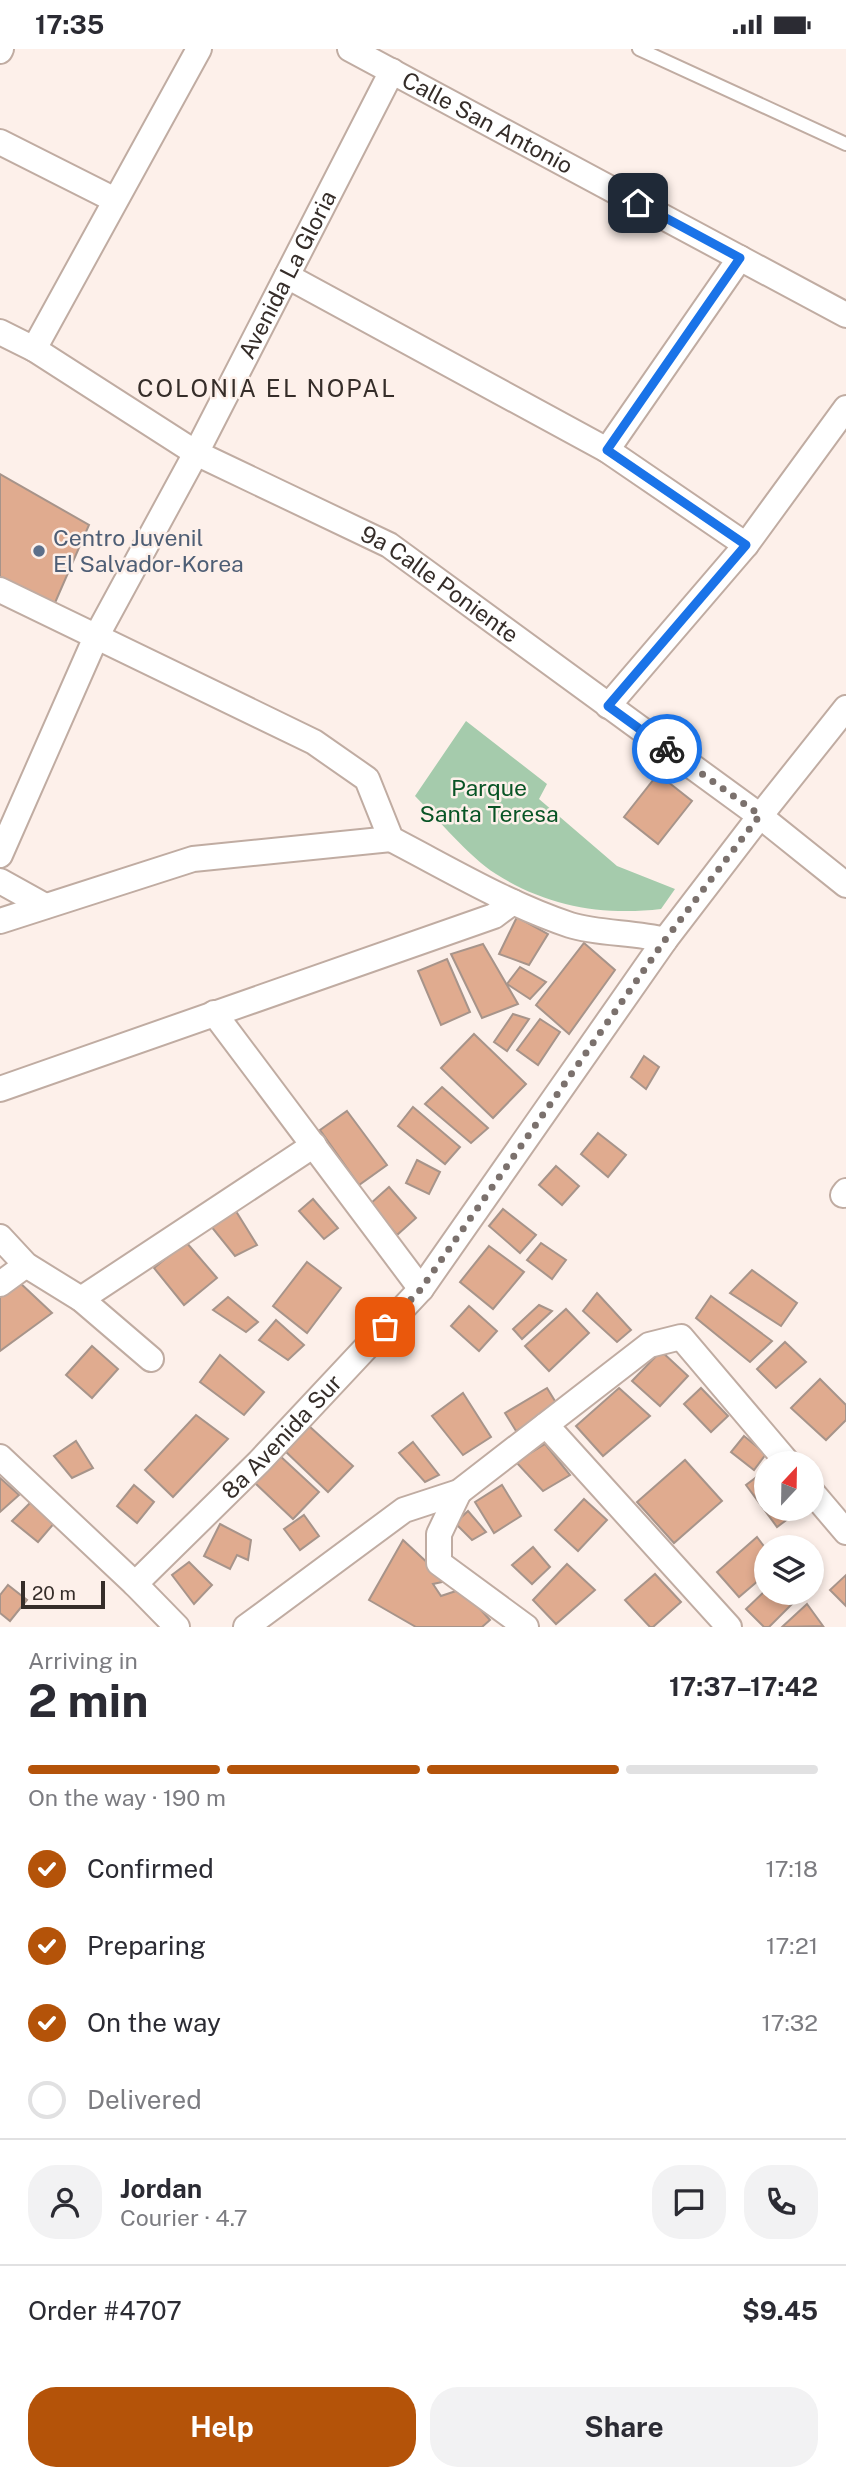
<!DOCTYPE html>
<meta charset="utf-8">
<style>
:root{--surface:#fff;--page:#f2f2f3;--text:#2b2b33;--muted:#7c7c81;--line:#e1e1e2;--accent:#b45309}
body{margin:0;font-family:"Public Sans",sans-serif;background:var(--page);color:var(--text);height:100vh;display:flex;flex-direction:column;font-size:26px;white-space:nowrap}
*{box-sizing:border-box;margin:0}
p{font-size:23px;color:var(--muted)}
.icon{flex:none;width:38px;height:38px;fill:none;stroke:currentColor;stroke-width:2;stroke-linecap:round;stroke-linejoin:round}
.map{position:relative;height:1578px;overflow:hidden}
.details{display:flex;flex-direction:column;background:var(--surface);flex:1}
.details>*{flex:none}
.needle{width:46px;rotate:22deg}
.fabs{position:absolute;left:754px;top:1402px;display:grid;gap:14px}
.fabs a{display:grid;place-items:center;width:70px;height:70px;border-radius:50%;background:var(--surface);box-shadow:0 4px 10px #0003;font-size:35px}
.scale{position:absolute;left:21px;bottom:18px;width:84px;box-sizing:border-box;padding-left:7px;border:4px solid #352d29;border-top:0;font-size:19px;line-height:24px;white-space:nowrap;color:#352d29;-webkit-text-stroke:5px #fdf0ea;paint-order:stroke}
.pin{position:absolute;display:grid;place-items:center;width:60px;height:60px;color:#fff;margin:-30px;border-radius:14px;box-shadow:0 4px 10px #0006}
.courier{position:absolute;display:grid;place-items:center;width:70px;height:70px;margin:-35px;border:5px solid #1a73e8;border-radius:50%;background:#fff;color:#222;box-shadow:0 2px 9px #0007}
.headline em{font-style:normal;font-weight:700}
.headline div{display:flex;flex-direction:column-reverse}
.headline{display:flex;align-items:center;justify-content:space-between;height:119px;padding:0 28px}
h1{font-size:46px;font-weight:700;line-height:52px}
.bar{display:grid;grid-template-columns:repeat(4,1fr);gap:10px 7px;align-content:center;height:84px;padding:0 28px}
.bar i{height:9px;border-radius:5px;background:var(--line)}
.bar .current{background:var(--accent)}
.bar p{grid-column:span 4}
.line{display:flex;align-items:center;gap:18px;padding:0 28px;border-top:2px solid var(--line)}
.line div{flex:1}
.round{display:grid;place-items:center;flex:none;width:74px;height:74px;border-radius:28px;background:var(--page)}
ol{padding:0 28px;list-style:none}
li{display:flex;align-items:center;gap:21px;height:77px}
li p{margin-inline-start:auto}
li .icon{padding:7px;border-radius:50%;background:var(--accent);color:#fff;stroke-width:4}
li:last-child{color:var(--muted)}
li i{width:38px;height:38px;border:4px solid var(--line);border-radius:50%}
.button{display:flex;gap:14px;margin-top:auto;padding:14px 28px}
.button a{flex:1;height:80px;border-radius:28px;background:var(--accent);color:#fff;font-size:28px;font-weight:700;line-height:80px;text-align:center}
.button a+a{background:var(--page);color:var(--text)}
.status{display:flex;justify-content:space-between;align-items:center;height:49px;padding:0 35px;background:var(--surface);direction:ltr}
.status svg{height:19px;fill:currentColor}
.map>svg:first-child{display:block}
.green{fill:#a5cbac}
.building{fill:#e0ab8f;stroke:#a7948a;stroke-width:2}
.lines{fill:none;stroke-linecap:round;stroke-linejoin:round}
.service-casing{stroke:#c0aca2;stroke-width:16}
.minor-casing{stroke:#c0aca2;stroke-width:28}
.service{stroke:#fff;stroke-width:12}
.minor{stroke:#fff;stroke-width:24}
.done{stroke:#7b716d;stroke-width:7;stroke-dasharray:0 12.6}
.route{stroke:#1a73e8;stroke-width:9}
.service-dot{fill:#5c6f8a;stroke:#fdf0ea;stroke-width:2.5}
.labels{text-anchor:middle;stroke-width:5;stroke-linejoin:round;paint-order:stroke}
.street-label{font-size:23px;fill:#352d29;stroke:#fdf0ea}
.service-label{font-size:23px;fill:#4e5e75;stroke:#fdf0ea;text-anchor:start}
.park-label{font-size:23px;fill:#085425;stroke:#fdf0ea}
.neighbourhood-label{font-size:24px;letter-spacing:2px;fill:#352d29;stroke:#fdf0ea}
</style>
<div class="status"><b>17:35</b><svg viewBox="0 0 49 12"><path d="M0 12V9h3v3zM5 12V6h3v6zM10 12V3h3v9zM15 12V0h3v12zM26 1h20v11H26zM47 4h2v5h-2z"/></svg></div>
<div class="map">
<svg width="846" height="1578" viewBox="0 0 846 1578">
<rect width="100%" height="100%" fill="#fdf0ea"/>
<!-- green -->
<path class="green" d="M466 672 547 735 539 750 617 817 675 840 661 860C603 867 546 857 496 825 468 807 439 771 415 747Z"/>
<!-- building -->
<g class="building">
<path d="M0 425 89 476 54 556 0 528Z"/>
<path d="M658 725 692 752 658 795 624 768Z"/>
<path d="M517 868 548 885 529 916 499 905Z"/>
<path d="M584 894 615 921 569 985 536 956Z"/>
<path d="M483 895 518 955 482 969 451 905Z"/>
<path d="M447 910 470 963 441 976 418 922Z"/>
<path d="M520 918 546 933 530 950 507 935Z"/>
<path d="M513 965 529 970 507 1002 494 993Z"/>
<path d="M540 970 560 983 538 1016 517 1001Z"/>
<path d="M474 985 526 1035 493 1069 441 1019Z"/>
<path d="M644 1007 659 1018 646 1040 631 1028Z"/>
<path d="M442 1038 488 1079 471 1094 425 1055Z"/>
<path d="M413 1058 460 1098 445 1115 398 1077Z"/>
<path d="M347 1062 387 1116 359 1136 320 1081Z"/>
<path d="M598 1084 626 1106 608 1128 581 1105Z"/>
<path d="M417 1111 440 1123 429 1145 406 1134Z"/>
<path d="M556 1117 579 1137 562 1156 539 1136Z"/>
<path d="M389 1138 416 1169 397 1186 370 1155Z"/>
<path d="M313 1150 338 1179 324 1190 299 1162Z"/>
<path d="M234 1159 257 1196 235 1207 210 1176Z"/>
<path d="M503 1160 536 1186 520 1204 489 1177Z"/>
<path d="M186 1193 217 1229 184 1256 154 1219Z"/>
<path d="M541 1194 566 1211 552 1230 527 1211Z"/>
<path d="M489 1197 524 1223 493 1260 460 1233Z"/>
<path d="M307 1213 341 1239 307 1284 273 1257Z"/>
<path d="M752 1221 797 1254 781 1277 730 1244Z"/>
<path d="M18 1232 52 1264 0 1302V1245Z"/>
<path d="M597 1244 631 1281 617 1293 583 1262Z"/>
<path d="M711 1247 772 1292 750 1313 696 1269Z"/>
<path d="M228 1248 258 1273 246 1283 213 1261Z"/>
<path d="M539 1256 552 1262 522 1290 513 1280Z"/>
<path d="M469 1257 497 1282 479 1302 451 1277Z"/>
<path d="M566 1260 589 1284 549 1322 525 1297Z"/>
<path d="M276 1271 304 1296 288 1311 259 1291Z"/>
<path d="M785 1293 806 1313 776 1339 757 1320Z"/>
<path d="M92 1297 118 1320 92 1349 66 1326Z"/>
<path d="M661 1302 688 1327 660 1357 632 1332Z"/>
<path d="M220 1306 264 1343 244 1366 200 1333Z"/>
<path d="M820 1330 846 1356V1371L826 1391 791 1359Z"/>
<path d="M547 1339 558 1357 516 1382 505 1364Z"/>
<path d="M619 1339 650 1367 603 1407 576 1377Z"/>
<path d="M701 1339 728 1367 711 1383 684 1355Z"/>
<path d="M463 1344 491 1388 463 1406 432 1367Z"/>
<path d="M196 1366 228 1390 173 1448 145 1421Z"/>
<path d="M309 1377 353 1417 328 1443 285 1402Z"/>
<path d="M744 1387 766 1405 754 1421 731 1403Z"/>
<path d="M76 1392 93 1419 72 1429 54 1407Z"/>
<path d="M413 1393 439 1426 425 1433 399 1404Z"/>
<path d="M545 1395 570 1426 543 1442 516 1413Z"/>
<path d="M279 1406 319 1443 293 1470 254 1433Z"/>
<path d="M685 1411 722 1452 674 1494 637 1453Z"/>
<path d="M766 1421V1460L800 1461 777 1478 746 1436Z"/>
<path d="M0 1429 19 1446 0 1463Z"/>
<path d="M134 1436 154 1453 137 1474 117 1457Z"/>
<path d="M502 1436 521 1467 494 1484 475 1453Z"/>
<path d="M34 1450 56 1472 38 1493 12 1472Z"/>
<path d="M584 1450 607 1471 578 1502 555 1481Z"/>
<path d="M468 1462 486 1483 472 1491 455 1474Z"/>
<path d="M304 1466 319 1487 300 1501 284 1480Z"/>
<path d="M220 1475 251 1491 248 1511 237 1506 230 1520 204 1507Z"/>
<path d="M757 1488 766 1500V1525L739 1548 717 1523Z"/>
<path d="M403 1491 447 1532 433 1535 441 1547 462 1540 490 1571 482 1578H416L369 1551Z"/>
<path d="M533 1498 550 1518 532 1535 512 1516Z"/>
<path d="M189 1513 212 1536 194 1555 172 1526Z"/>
<path d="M567 1515 595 1541 556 1575 533 1551Z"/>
<path d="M655 1525 681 1553 653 1578H650L625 1551Z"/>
<path d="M846 1526V1557L830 1541Z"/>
<path d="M8 1536 27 1551 10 1572 0 1564V1546Z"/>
<path d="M766 1541V1544H803L769 1578H764L746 1560Z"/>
<path d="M807 1555 823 1577 782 1578Z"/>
</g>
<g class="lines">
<!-- service casing -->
<g class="service-casing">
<path id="service" d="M639 0 846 95"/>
</g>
<!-- minor casing -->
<g class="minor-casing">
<g id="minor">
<path id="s1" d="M350 0 846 266"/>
<path d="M0 2 1 0"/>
<path d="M0 93 115 151"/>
<path d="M287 227 607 401 746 496"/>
<path id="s2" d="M0 283 34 300 196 404 389 496 760 767 846 836"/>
<path d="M34 300 199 0"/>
<path d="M607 401 740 209"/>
<path d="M0 541 314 693 367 730 391 790C449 820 507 855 570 876 599 885 635 883 665 891"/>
<path d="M608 657 746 496 846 359"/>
<path id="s3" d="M0 806 96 588 196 404 392 22"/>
<path d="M0 832 45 857"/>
<path d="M0 872 193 810 391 790"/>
<path d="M214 964 421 1240"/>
<path d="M0 1040 494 867 513 853"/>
<path d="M843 1146 846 1142"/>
<path d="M0 1188 26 1216 81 1250 151 1310"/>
<path d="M0 1235 26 1216"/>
<path d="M81 1250 314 1096"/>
<path d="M546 1376 729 1578"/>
<path d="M0 1408 135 1535 177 1578"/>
<path d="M459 1443 439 1485V1514L526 1578"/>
<path d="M812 1443 846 1483"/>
<path id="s4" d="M135 1535 259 1413 421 1240 665 891 760 767 846 659"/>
<path d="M246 1578 404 1461 459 1443 649 1296 681 1288 788 1414"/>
</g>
</g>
<!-- service -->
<use href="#service" class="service"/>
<!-- minor -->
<use href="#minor" class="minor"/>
</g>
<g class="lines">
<!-- done -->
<path class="done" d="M385 1278 421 1240 665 891 760 766 667 700"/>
<!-- route -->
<path class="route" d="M638 154 740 209 607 401 746 496 608 657 667 700"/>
</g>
<!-- markers -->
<circle class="service-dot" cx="39" cy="502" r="7"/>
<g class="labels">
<!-- street labels -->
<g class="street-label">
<text dy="8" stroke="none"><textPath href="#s1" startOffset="156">Calle San Antonio</textPath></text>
<text dy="8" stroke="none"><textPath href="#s3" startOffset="648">Avenida La Gloria</textPath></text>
<text dy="8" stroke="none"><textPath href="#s2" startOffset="508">9a Calle Poniente</textPath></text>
<text dy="8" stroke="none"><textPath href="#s4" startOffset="208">8a Avenida Sur</textPath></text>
</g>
<!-- service labels -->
<g class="service-label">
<text x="53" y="497">Centro Juvenil<tspan x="53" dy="26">El Salvador-Korea</tspan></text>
</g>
<!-- park labels -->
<g class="park-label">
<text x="489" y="747">Parque<tspan x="489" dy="26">Santa Teresa</tspan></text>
</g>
<!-- neighbourhood labels -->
<g class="neighbourhood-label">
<text x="267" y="348">COLONIA EL NOPAL</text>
</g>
</g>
</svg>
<div class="fabs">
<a><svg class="needle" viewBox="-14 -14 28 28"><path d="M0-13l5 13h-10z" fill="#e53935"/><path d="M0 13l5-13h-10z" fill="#7c7c81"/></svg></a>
<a><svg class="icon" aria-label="layers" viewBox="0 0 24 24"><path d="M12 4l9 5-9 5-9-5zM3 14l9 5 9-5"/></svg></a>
</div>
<div class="scale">20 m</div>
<div class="pin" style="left:385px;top:1278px;background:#ea580c"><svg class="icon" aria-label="bag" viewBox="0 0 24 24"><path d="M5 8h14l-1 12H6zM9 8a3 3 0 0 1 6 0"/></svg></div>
<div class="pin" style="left:638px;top:154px;background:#1f2937"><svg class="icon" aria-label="home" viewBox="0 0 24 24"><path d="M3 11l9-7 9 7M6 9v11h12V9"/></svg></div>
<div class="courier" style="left:667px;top:700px"><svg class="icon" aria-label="bike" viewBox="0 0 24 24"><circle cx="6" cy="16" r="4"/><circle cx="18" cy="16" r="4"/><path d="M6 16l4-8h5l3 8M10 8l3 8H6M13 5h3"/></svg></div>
</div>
<section class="details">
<div class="headline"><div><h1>2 min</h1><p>Arriving in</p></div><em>17:37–17:42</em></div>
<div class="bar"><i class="current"></i><i class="current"></i><i class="current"></i><i></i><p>On the way · 190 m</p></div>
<ol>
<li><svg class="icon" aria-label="check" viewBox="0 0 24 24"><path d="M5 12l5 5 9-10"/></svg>Confirmed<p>17:18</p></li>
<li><svg class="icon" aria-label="check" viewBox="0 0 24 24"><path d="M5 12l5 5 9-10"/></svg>Preparing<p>17:21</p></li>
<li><svg class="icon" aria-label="check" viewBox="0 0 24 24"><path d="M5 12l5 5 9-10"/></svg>On the way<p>17:32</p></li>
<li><i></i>Delivered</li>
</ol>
<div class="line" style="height:126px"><a class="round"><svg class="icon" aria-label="person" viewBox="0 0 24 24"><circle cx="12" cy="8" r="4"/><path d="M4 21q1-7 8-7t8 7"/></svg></a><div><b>Jordan</b><p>Courier · 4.7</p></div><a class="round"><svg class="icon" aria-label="chat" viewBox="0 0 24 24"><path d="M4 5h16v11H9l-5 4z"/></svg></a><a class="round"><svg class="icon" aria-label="phone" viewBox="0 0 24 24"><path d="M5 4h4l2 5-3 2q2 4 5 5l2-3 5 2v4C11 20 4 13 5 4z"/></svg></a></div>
<div class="line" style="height:91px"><div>Order #4707</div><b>$9.45</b></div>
<div class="button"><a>Help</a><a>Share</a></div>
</section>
